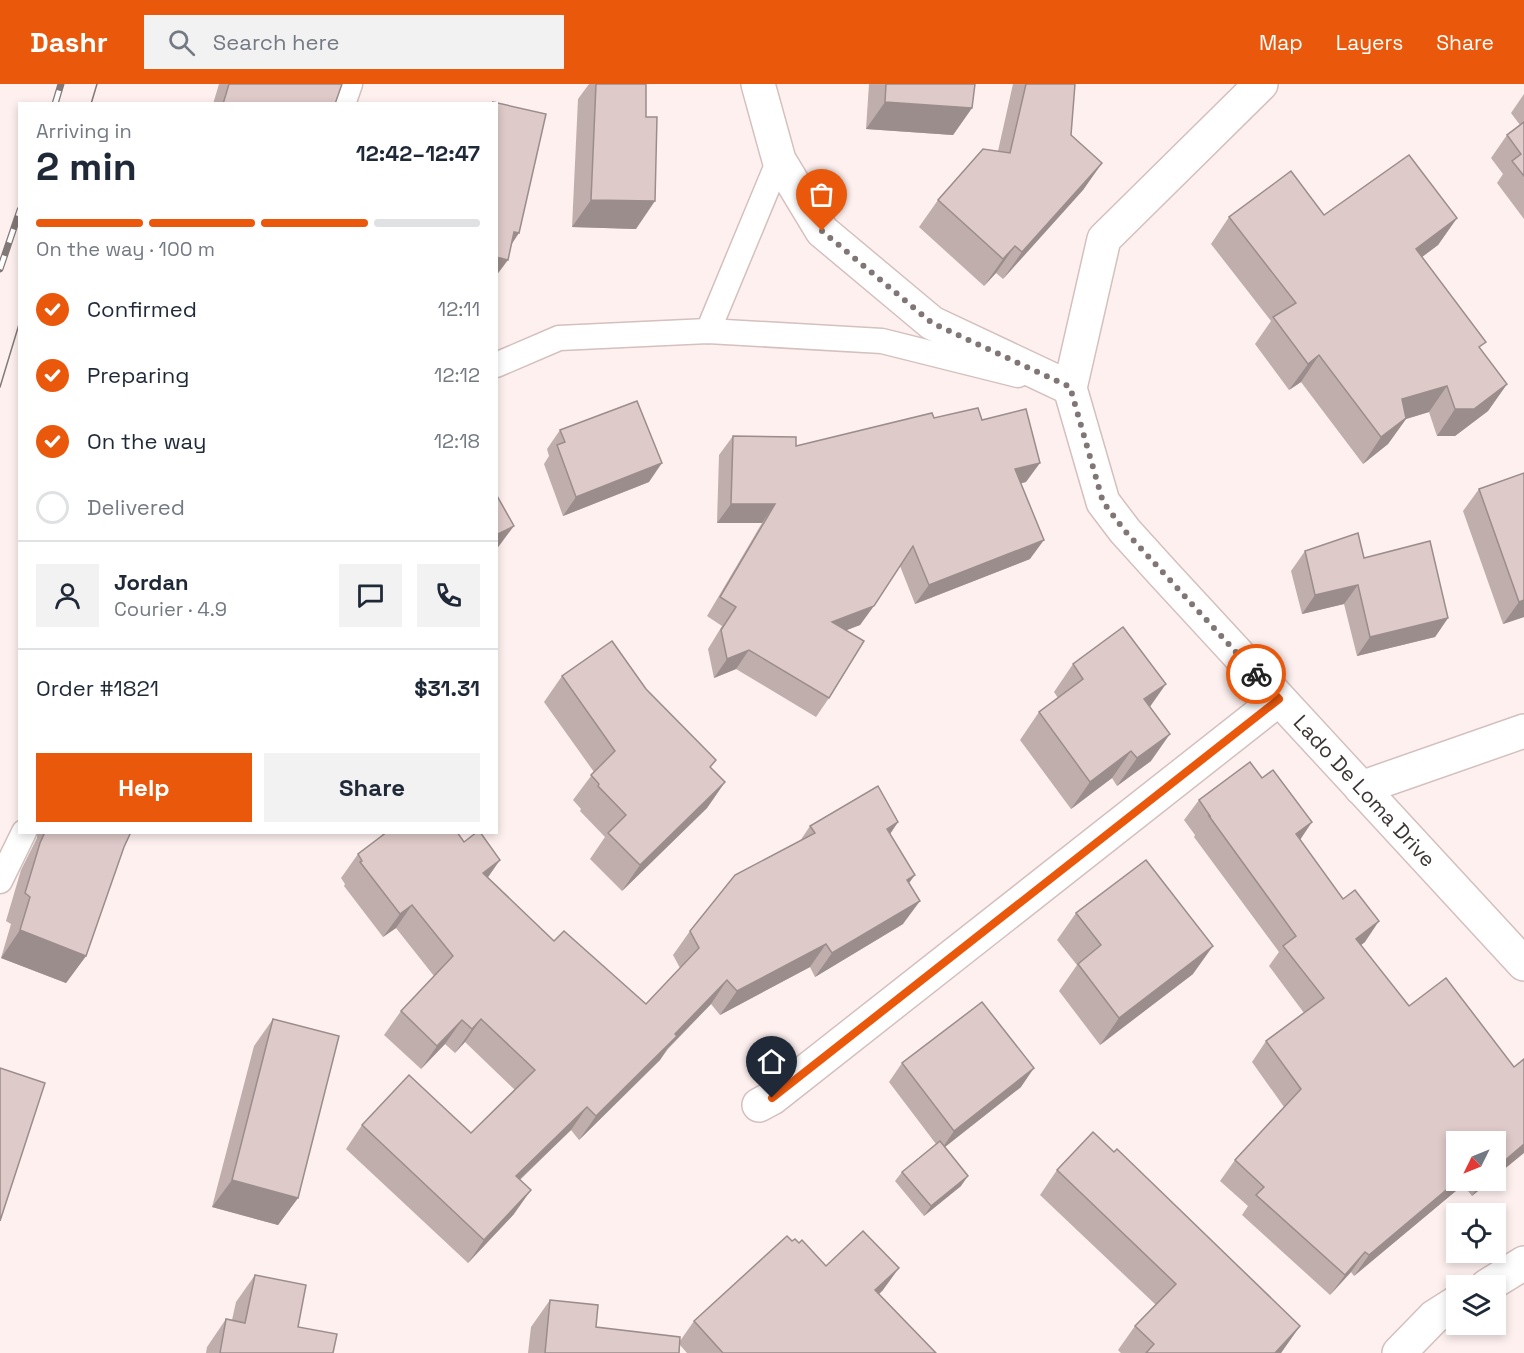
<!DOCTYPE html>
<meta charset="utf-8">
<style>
:root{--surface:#fff;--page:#f2f2f3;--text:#1f2937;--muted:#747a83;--line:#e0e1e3;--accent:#ea580c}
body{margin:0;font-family:"Space Grotesk",sans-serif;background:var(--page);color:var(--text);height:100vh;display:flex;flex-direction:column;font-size:22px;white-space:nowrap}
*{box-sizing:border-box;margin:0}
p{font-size:20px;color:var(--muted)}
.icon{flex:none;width:33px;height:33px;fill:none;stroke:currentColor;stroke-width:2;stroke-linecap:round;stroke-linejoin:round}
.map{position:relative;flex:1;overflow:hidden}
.sheet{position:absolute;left:18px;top:18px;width:480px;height:732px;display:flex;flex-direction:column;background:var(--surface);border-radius:0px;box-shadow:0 3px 9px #0003}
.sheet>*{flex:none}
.needle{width:39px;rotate:227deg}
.tools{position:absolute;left:1446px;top:1047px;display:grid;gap:12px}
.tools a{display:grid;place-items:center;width:60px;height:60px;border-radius:0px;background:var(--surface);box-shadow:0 3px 9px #0003;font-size:30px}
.pin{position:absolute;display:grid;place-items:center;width:51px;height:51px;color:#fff;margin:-62px -26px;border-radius:50% 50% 50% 0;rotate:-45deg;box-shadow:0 0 6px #0007}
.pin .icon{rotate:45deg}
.courier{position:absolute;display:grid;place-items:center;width:60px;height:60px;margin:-30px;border:4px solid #ea580c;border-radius:50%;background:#fff;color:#222;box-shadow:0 2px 8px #0007}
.overview em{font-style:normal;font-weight:700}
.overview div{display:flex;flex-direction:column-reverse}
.overview{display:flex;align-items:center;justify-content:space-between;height:102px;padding:0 18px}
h1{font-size:39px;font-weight:700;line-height:45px}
.bar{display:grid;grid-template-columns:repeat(4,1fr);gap:9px 6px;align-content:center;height:72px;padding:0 18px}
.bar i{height:8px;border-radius:4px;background:var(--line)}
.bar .current{background:var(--accent)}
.bar p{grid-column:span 4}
.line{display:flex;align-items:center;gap:15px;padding:0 18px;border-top:2px solid var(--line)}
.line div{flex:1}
.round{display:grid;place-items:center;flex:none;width:63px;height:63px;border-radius:0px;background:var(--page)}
ol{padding:0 18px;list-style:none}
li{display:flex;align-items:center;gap:18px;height:66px}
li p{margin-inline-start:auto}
li .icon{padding:6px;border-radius:50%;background:var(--accent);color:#fff;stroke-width:4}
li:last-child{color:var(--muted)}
li i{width:33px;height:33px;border:3px solid var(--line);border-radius:50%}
.button{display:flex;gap:12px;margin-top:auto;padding:12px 18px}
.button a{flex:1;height:69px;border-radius:0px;background:var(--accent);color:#fff;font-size:24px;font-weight:700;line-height:69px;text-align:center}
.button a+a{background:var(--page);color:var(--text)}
header{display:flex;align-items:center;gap:36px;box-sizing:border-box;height:84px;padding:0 30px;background:var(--accent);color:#fff}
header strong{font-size:28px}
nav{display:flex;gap:33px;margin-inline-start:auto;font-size:21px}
.search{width:420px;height:54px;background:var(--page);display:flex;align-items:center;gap:15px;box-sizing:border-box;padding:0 21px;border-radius:0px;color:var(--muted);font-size:22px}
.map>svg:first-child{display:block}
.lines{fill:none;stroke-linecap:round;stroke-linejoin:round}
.lane-casing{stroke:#d4c0be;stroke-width:27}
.street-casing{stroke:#d4c0be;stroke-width:36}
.secondary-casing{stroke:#d4c0be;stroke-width:36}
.lane{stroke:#fff;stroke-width:24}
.street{stroke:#fff;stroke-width:33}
.secondary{stroke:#fff;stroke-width:33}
.tram{stroke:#827877;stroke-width:1.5}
.rail-casing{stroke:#827877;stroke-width:7}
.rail{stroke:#fff;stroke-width:4.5;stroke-dasharray:14;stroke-linecap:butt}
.wall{fill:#bfaeac}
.shaded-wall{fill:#9b8d8c}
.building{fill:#decac8;stroke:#9b8d8c;stroke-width:1.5}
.done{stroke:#807675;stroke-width:6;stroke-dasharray:0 10.8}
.route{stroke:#ea580c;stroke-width:8}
.labels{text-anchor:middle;stroke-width:4.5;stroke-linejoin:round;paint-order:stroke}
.street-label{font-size:21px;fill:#3d3534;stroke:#fff}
</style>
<header>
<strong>Dashr</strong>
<div class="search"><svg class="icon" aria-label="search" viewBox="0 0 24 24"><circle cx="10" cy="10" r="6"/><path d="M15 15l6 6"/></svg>Search here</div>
<nav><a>Map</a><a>Layers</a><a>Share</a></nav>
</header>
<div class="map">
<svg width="1524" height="1269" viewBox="0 0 1524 1269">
<rect width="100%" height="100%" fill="#fdf0ef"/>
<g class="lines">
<!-- lane casing -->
<g class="lane-casing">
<g id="lane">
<path d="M343 20 350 0"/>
<path d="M708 247 779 76"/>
<path d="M496 281 559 254 708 247 882 257 1018 291"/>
<path d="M0 797 24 748"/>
</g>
</g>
<!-- street casing -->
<g class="street-casing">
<g id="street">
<path d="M759 1021 772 1014 1279 615"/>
<path d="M1487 1202 1524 1179"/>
<path d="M1399 1269 1434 1233 1456 1219"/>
</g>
</g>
<!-- secondary casing -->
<g class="secondary-casing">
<g id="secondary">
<path d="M758 0 779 76 822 147 932 239 1070 304"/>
<path id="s1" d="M1261 0 1104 155 1070 304 1103 418 1125 447 1163 489 1524 880"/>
<path d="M1361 704 1524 647"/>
</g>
</g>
<!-- lane -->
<use href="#lane" class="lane"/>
<!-- street -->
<use href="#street" class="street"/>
<!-- secondary -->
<use href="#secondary" class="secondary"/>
<!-- tram -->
<g class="tram">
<path d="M91 20 97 0"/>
<path d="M0 303 20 237"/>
</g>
<!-- rail casing -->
<g class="rail-casing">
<g id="rail">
<path d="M55 20 61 0"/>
<path d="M0 185 20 126"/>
</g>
</g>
<!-- rail -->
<use href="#rail" class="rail"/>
</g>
<!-- wall -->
<g class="wall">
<path d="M219 0H342L335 20H213Z"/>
<path d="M589 0H646L636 145 572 143 578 15Z"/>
<path d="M869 0H975L972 24 953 51 866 45Z"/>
<path d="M1013 0H1075L1071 51 1102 79 1083 106 1003 195 996 189 984 202 919 143 938 116 998 67Z"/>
<path d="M1524 10V135L1497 99 1503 90 1491 74 1507 51 1520 41 1511 29Z"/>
<path d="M1324 131 1457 134 1438 161 1422 173 1480 265 1507 300 1488 327 1455 352H1437L1429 328 1406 335 1388 360 1363 380 1301 298 1289 306 1255 260 1271 237 1211 160 1229 133Z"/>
<path d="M934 334 982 336 1026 398 1021 399 1030 475 915 520 900 482 860 541 846 546 829 614 816 633 736 585 714 594 708 565 722 542 707 532 762 439H717L719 371 733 352 796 362Z"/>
<path d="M560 346 649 398 563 432 544 380 549 372 547 365Z"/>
<path d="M1524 389V533L1503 540 1463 427 1479 405Z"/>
<path d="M1305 467 1364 474 1448 534 1435 553 1357 572 1344 520 1302 530 1291 487Z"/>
<path d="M1073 580 1150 623 1151 677 1117 702 1112 694 1071 725 1020 656 1039 628 1058 614 1054 608Z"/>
<path d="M562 592 646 605 711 684 725 698 707 724 622 807 590 775 605 753 580 727 581 725 573 716 594 688 544 618Z"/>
<path d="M1199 716 1300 756 1365 858 1361 861 1496 1058 1456 1096H1491L1472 1112 1463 1101 1354 1192 1351 1188 1330 1211 1242 1131 1248 1122 1220 1097 1235 1076 1284 1023 1252 978 1266 957 1304 929 1269 882 1279 868 1194 753 1195 751 1184 736Z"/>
<path d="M898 738 890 750 909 799 903 840 815 893 810 883 720 931 711 920 668 965 660 976 579 1056 571 1046 520 1096 514 1130 468 1179 346 1065 362 1041 471 1049 515 1006 465 958 455 969 445 960 421 985 384 951 401 927 434 892 396 844 383 853 344 802 345 800 341 794 358 770 381 753 384 748H457L488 794 554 857 646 920 680 884 673 871 690 847 800 757 810 742Z"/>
<path d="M37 748H131L124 763 86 872 66 899 1 874 11 840 6 837 21 786 37 754Z"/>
<path d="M1076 829 1193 890 1100 961 1059 907 1077 881 1057 856Z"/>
<path d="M273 935 298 1114 278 1141 212 1123 254 962Z"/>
<path d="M902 979 1021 1003 945 1063 961 1102 924 1132 895 1097 902 1088 936 1060 889 998Z"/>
<path d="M1057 1086 1300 1242 1283 1266 1281 1269H1121L1118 1266 1135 1242 1156 1221 1040 1111Z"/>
<path d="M792 1157 799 1159 826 1182 883 1206 879 1210 936 1269H687L680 1261 679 1269H528L531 1243 550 1216 596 1243 680 1257 694 1237Z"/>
<path d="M255 1191 298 1243 333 1269H206L207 1263 226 1235 232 1236 236 1218Z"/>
</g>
<!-- shaded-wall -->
<g class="shaded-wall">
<path d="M885 18 972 24 953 51 866 45Z"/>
<path d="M1102 79 1083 106 1003 195 1022 168Z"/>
<path d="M591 116 655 117 636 145 572 143Z"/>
<path d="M1457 134 1438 161 1398 191 1416 165Z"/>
<path d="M514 148 519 149 502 175 508 176 496 192V173Z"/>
<path d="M1015 162 996 189 984 202 1003 175Z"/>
<path d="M1319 271 1301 298 1289 306 1308 280Z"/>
<path d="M1507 300 1488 327 1455 352H1437L1455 325Z"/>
<path d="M1447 302 1429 328 1406 335 1388 360 1363 380 1381 353 1402 315Z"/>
<path d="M662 379 649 398 563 432 576 413Z"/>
<path d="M1040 379 1026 398 1002 404 1015 385Z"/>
<path d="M731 420H775L762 439H717Z"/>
<path d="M514 442 496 466V451Z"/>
<path d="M1044 456 1030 475 915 520 929 501Z"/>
<path d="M1358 501 1344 520 1302 530 1315 511Z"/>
<path d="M1524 516V533L1503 540 1519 518Z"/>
<path d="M874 522 860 541 819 557 832 538Z"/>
<path d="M1448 534 1435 553 1357 572 1370 553Z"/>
<path d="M749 566 736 585 714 594 727 575Z"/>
<path d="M1166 600 1147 627 1144 615Z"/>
<path d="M1170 650 1151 677 1117 702 1137 674Z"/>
<path d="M1131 667 1112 694 1071 725 1090 698Z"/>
<path d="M725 698 707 724 622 807 640 781Z"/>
<path d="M898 738 882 762 887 745Z"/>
<path d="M1312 738 1298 759 1296 750Z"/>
<path d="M500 776 484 799 483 789Z"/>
<path d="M915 791 898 814 907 796Z"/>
<path d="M920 817 903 840 815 893 832 869Z"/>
<path d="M412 821 396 844 383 853 400 830Z"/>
<path d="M1379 837 1365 858 1342 875 1356 855Z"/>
<path d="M20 846 86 872 66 899 1 874Z"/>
<path d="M826 860 810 883 720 931 737 907Z"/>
<path d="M1213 862 1193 890 1100 961 1119 934Z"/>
<path d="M727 896 711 920 667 965 660 976 579 1056 596 1032Z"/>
<path d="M481 935 465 958 455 969 472 945Z"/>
<path d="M462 936 445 960 421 985 437 962Z"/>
<path d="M1034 984 1021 1003 941 1066 954 1047Z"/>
<path d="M587 1023 571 1046 499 1115 516 1092Z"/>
<path d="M1524 1060V1069L1496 1092V1084Z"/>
<path d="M968 1092 961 1102 924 1132 931 1122Z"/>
<path d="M232 1096 298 1114 278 1141 212 1123Z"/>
<path d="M1458 1096H1466L1463 1101 1354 1192 1369 1171Z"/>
<path d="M1483 1096H1491L1472 1112Z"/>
<path d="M531 1106 514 1130 468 1179 484 1156Z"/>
<path d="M1365 1168 1351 1188 1330 1211 1345 1191Z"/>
<path d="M899 1184 883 1206 860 1228 875 1206Z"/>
<path d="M1300 1242 1281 1269H1275Z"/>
</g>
<!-- building -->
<g class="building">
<path d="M229 0H342L335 20H223Z"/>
<path d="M596 0H646V33H657L655 117 591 116Z"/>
<path d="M886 0H975L972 24 885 18Z"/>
<path d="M1026 0H1075L1071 51 1102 79 1022 168 1015 162 1003 175 938 116 983 65 1010 69Z"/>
<path d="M493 18 546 30 519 149 514 148 508 176 496 173V20H493Z"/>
<path d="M1524 38V92L1512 77 1521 70 1507 51Z"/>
<path d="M1409 71 1457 134 1416 165 1486 258 1479 263 1507 300 1474 325H1455L1447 302 1402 315 1406 334 1381 353 1319 271 1308 280 1273 233 1296 219 1229 133 1291 87 1324 131Z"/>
<path d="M637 317 662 379 576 413 557 361 565 358 560 346Z"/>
<path d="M978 324 982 336 1026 325 1040 379 1015 385 1044 456 929 501 913 462 874 522 832 538 864 557 829 614 749 566 727 575 721 546 736 523 720 513 775 420H731L733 352 796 353V362L932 329 934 334Z"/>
<path d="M1524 389V516L1519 518 1479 405Z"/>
<path d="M496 410 514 442 496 451Z"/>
<path d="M1358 449 1364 474 1430 457 1448 534 1370 553 1358 501 1315 511 1305 467Z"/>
<path d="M1123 543 1166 600 1144 615 1170 650 1137 674 1131 667 1090 698 1039 628 1083 595 1073 580Z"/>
<path d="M612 557 646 605 716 676 710 683 725 698 640 781 608 749 626 731 598 702 599 700 591 691 615 667 562 592Z"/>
<path d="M1250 678 1262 694 1273 686 1312 738 1296 750 1343 815 1355 806 1379 837 1356 855 1409 922 1446 894 1514 983 1524 975V1060L1496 1084V1058H1456V1096H1458L1369 1171 1365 1168 1345 1191 1256 1111 1264 1103 1235 1076 1301 1005 1266 957 1324 914 1283 862 1296 852 1209 732H1210L1199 716Z"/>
<path d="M878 702 898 738 887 745 915 791 907 796 920 817 832 869 826 860 737 907 727 896 675 950 677 952 596 1032 587 1023 516 1092 531 1106 484 1156 362 1041 409 991 471 1049 535 986 481 935 472 945 462 936 437 962 401 927 453 872 412 821 400 830 360 778 362 777 358 770 387 748H457L464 758 477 748H480L500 776 483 789 554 857 564 847 646 920 699 864 690 847 735 791 815 749 810 742Z"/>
<path d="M45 748H131L124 763 86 872 20 846 30 813 25 809 40 759Z"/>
<path d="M1146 776 1213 862 1119 934 1078 880 1101 861 1076 829Z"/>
<path d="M982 918 1034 984 954 1047 902 979Z"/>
<path d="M273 935 339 952 298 1114 232 1096Z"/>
<path d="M0 984 45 999 0 1137Z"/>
<path d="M1093 1048 1114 1068 1117 1065 1300 1242 1275 1269H1146L1154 1260 1135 1242 1176 1200 1057 1086Z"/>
<path d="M940 1057 968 1092 931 1122 902 1088Z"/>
<path d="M863 1147 899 1184 875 1206 936 1269H723L694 1237 787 1152 792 1157 795 1155 799 1159 802 1156 826 1182Z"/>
<path d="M255 1191 306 1201 298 1243 337 1250 333 1269H220L226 1235 245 1239Z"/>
<path d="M550 1216 598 1221 596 1243 680 1253 679 1269H545Z"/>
</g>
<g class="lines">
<!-- done -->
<path class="done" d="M822 147 932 239 1070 303 1103 418 1125 447 1256 590"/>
<!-- route -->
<path class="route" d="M772 1014 1279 615 1256 590"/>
</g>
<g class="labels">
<!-- street labels -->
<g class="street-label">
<text dy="7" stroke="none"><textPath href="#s1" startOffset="882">Lado De Loma Drive</textPath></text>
</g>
</g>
</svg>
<div class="tools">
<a><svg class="needle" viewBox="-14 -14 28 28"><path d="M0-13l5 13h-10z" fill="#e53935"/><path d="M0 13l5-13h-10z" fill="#747a83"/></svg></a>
<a><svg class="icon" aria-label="locate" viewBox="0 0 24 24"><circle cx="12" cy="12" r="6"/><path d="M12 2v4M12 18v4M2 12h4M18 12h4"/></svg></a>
<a><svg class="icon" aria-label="layers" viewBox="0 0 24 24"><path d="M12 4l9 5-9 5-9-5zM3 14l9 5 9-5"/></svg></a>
</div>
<div class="pin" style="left:822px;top:147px;background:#ea580c"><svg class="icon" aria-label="bag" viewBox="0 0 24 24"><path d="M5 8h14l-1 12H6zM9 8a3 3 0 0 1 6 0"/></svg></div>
<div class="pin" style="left:772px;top:1014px;background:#1f2937"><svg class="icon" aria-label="home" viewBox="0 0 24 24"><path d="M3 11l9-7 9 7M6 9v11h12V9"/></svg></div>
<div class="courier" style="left:1256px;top:590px"><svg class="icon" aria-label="bike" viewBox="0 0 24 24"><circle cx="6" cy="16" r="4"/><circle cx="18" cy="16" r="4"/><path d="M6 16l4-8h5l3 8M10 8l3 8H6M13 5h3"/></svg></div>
<section class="sheet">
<div class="overview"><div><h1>2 min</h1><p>Arriving in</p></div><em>12:42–12:47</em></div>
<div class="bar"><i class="current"></i><i class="current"></i><i class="current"></i><i></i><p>On the way · 100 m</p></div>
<ol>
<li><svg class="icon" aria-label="check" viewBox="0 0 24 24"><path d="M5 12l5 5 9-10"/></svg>Confirmed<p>12:11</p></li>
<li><svg class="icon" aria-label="check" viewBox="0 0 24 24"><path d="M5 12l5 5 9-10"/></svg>Preparing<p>12:12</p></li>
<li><svg class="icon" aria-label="check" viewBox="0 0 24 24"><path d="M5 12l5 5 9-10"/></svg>On the way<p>12:18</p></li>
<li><i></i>Delivered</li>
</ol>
<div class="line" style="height:108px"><a class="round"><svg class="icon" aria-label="person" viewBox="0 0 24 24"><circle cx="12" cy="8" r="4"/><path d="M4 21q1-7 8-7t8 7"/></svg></a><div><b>Jordan</b><p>Courier · 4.9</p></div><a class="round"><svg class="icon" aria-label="chat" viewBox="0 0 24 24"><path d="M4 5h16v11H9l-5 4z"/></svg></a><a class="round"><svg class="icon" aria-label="phone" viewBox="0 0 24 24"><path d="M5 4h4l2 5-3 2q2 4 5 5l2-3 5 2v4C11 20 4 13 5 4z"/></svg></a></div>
<div class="line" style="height:78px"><div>Order #1821</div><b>$31.31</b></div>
<div class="button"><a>Help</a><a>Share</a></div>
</section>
</div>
